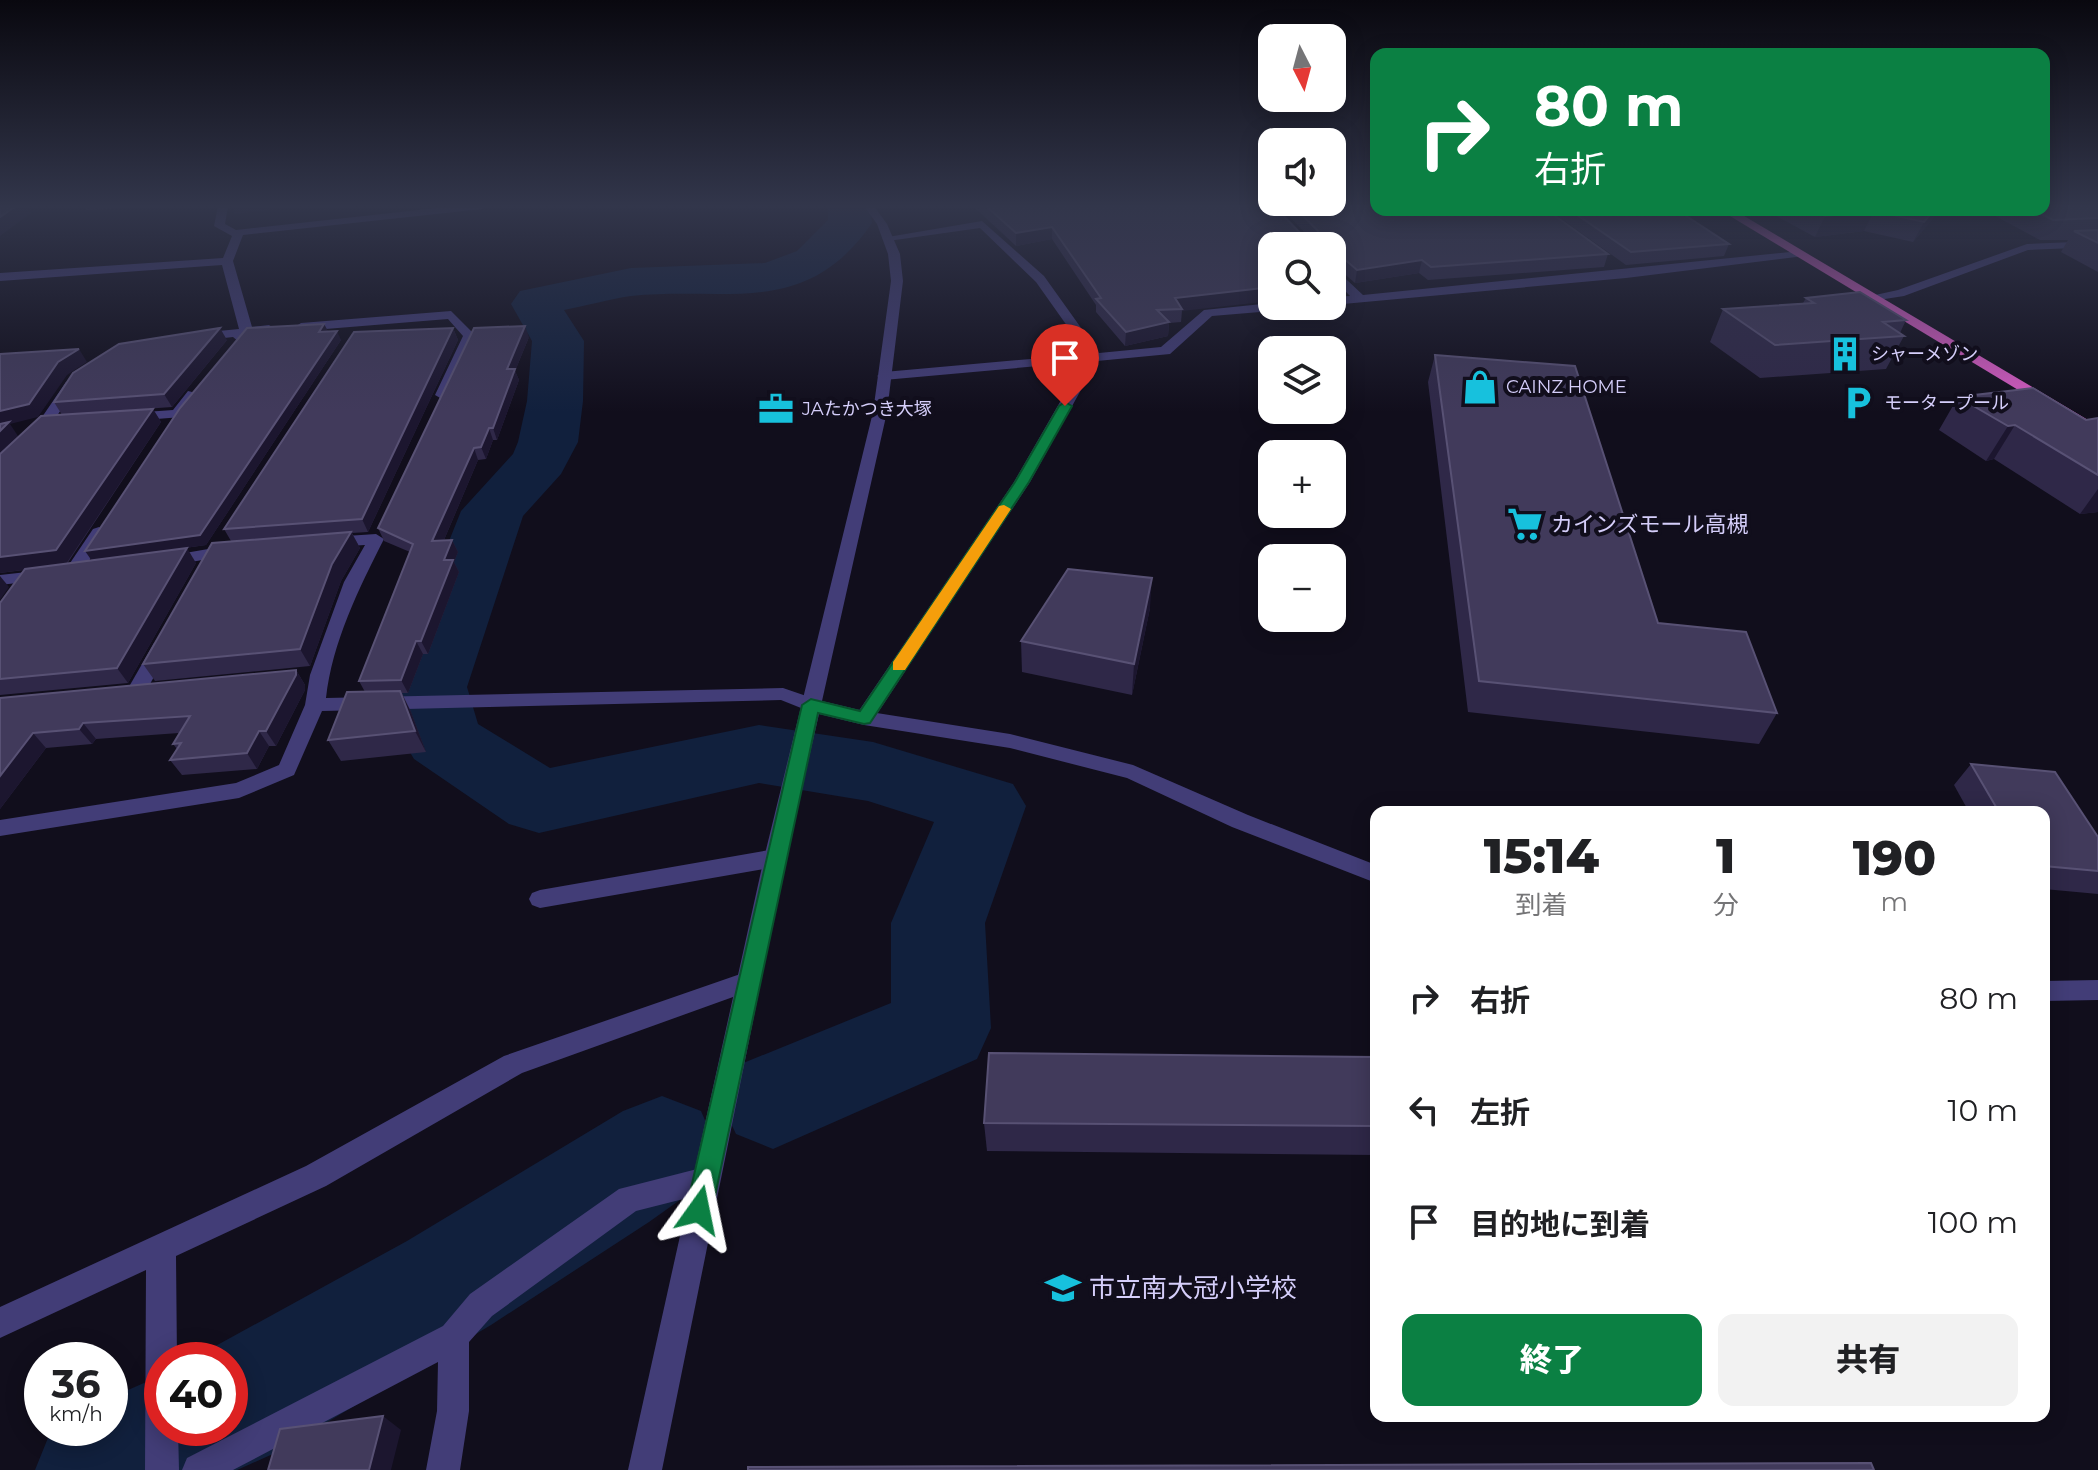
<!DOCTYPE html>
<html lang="ja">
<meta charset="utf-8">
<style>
body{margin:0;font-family:Montserrat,"Noto Sans JP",sans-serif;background:#f2f2f2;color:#202124;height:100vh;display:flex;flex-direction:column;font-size:30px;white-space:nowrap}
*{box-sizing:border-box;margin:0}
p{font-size:26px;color:#757577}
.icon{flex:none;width:44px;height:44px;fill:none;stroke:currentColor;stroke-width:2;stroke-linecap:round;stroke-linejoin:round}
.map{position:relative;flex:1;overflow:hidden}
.drawer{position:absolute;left:1370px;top:806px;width:680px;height:616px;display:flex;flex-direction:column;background:#fff;border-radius:16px;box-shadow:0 4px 20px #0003}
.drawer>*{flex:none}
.banner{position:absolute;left:1370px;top:48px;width:680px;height:168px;border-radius:16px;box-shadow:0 4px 20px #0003;background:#0b8043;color:#fff;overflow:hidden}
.needle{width:52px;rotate:174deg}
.controls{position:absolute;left:1258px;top:24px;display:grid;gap:16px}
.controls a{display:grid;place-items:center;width:88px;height:88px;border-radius:16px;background:#fff;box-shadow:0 4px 20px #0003;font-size:40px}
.speed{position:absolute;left:24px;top:1342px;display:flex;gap:16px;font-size:40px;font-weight:700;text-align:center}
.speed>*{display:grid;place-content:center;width:104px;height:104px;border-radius:50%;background:#fff;box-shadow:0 4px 20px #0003;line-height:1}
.speed small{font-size:20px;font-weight:400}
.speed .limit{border:12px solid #d22;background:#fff;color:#111}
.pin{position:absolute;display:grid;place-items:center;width:68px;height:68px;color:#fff;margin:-82px -34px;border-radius:50% 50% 50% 0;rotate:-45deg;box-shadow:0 0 8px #0007}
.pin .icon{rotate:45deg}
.me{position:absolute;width:88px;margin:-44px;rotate:12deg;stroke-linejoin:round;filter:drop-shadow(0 0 6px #0008)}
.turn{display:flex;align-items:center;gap:28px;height:168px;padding:0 32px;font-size:36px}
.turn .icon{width:104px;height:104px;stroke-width:2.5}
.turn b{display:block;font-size:56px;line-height:68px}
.eta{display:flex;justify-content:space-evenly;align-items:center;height:136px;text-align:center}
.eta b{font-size:48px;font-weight:800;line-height:56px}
.primary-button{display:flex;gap:16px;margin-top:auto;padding:16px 32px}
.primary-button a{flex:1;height:92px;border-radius:16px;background:#0b8043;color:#fff;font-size:32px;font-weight:800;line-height:92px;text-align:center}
.primary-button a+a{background:#f2f2f2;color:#202124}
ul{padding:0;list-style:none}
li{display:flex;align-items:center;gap:24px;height:112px;padding:0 32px}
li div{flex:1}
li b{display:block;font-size:30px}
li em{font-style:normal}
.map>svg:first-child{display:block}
</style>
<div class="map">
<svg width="2098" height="1470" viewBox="0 0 2098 1470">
<rect width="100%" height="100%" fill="#110e1c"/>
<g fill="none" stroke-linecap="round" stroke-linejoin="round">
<g fill="#11203d" fill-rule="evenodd">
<path d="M828 206H870L872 223C806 319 728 286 631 296 609 299 586 306 564 310L584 341 583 401 578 442 561 474 523 516 467 687 478 724 550 768 759 725 873 742 1013 784 1026 806 985 923 991 1028 977 1059 773 1149 736 1134 720 1100 736 1066 891 1003V923L934 822 868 801 759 783 539 833 509 824 414 759 402 739 391 687 461 511 513 454 518 442 527 401 532 341 511 304 520 291 631 268 765 263 797 251 828 220Z"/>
<polygon points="662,1096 701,1111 717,1148 701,1185 649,1222 491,1325 275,1453 237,1470 35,1470 52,1428 110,1428 110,1398 162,1375 162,1428 230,1428 230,1360 190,1360 407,1241 623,1111"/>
</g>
<g fill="#423d77" fill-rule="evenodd">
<polygon points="218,206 228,206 225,224 236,230 455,206 487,206 482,209 243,235 233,261 252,327 269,325 275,329 248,335 239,342 233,337 198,341 192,337 198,333 239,329 222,265 0,281 0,273 223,258 232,236 214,226"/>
<polygon points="1296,206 1321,206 1283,214 1314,246 1302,246 1270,212"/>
<polygon points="982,221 1044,276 1099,353 1161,347 1204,310 1272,303 1272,306 1291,306 1285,310 1212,316 1170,354 1097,361 1030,482 871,723 864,725 854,718 1014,482 1083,362 884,380 877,376 884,372 1087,354 1036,282 980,228 888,241 882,238"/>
<polygon points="2098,241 2098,247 2028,250 1904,296 1872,301 1866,297 1898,290 2027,244"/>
<polygon points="1800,251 1806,254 1804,256 1626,278 1332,305 1332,297 1350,296 1332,277 1332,266 1363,295"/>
<polygon points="451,311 476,336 449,395 442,399 435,395 463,336 448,319 301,331 295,327 301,323"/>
<polygon points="66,382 78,385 50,426 5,469 0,471 0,458 40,420"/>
<polygon points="188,391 200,394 182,417 131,421 124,417 131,413 173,410"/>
<polygon points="99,527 107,532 82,572 79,576 67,576 64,572 93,529"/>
<path d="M376 534 384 539C359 588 332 643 326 698L783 688 818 700 821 705 811 712 781 700 322 711 294 775 239 798 0 836V820L236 783 279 765 305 705 310 675 344 582 365 545 331 547 323 542 331 537Z"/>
<polygon points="231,545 239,550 237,554 168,566 160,561 168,556"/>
<polygon points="45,570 51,571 54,575 51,579 0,585 0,575"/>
<polygon points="161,641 170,647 143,697 136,698 129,697 126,692 154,643"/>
<polygon points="775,849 783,852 786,858 783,864 775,867 540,908 532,905 529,899 532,893 540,890"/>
<polygon points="749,971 758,974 761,981 758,988 522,1073 326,1186 176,1256 177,1360 162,1360 162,1428 178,1428 179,1470 145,1470 146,1270 0,1338 0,1307 306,1166 504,1056"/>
<polygon points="705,1167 715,1171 719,1181 715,1191 636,1211 492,1316 469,1342 469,1411 460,1470 426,1470 437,1411 438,1362 233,1470 182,1470 187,1458 443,1326 470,1294 619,1189"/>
</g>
<g fill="#423d77" fill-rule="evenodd">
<polygon points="864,206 874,206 887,224 900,254 903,281 887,412 822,701 864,711 1010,734 1133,765 1248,815 1376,865 1376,883 1232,827 1127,778 1010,748 864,725 819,714 786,858 662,1470 628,1470 764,858 873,412 891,281 888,254 877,224"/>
<polygon points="2098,980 2098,1000 2044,1001 2044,981"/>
</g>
<polygon fill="#d65cc3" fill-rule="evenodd" points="1720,210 1734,210 2098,426 2098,438"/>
</g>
<g fill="#2f2848">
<polygon points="83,206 173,206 86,210"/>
<polygon points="973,206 1287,206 1277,209 1302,235 1308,236 1289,216 1290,206 1293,206 1608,254 1604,267 1428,280 1419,273 1355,283 1332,263 1182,311 1181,322 1169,323 1168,336 1125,346 1096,312 1096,305 1052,239 1016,246"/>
<polygon points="2098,206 2098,272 2061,252 2068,240 2040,240 1984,210 2044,210"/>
<polygon points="1549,210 1677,210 1729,244 1724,256 1626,265"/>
<polygon points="1765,210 1940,210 1913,242 1864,231 1815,237"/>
<polygon points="1806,298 1906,320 1900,333 1904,336 1886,369 1760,378 1710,342 1723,309 1803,303"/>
<polygon points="324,324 328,332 341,340 206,545 164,551 196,563 128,683 0,695 0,603 24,570 0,573 0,454 153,409 161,422 67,564 92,560"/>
<polygon points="453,328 458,340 368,532 352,533 360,548 341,581 310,666 155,681 143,664 231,541 224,529"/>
<polygon points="529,337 515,371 519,380 497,440 493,440 486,459 478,460 444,540 452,540 458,552 454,562 459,572 428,654 423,654 408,693 402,693 411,712 426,752 341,761 328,740 365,692 359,681 410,552 384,541 378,528"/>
<polygon points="227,340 172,407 62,415 54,402"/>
<polygon points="1435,355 1658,623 1777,713 1759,744 1468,712 1428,382"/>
<polygon points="1958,397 2086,420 2098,418 2098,512 2080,514 1994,459 1986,461 1939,430"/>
<polygon points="1150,608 1132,695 1022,672 1021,641"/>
<polygon points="296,670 305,685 305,690 276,746 269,746 257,769 182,775 170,760 177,749 173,744 179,733 96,739 92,744 46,748 0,809 0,698"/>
<polygon points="1971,764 2098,837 2098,894 2044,889 2044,812 1969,812 1954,785"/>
<polygon points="1376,1057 1376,1155 987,1151 984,1123"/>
</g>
<g fill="#1c162f">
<polygon points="16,206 26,206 31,213 0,236 0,217"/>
<polygon points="232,206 305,206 235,214"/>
<polygon points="313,206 360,206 324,210 322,207 313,208"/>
<polygon points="1934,210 1940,210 1913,242 1924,222"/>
<polygon points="1874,211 1864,231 1815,237 1825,216"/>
<polygon points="1052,227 1052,239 1016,246 1016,233"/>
<polygon points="1422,260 1419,273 1355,283 1357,270"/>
<polygon points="1339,273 1336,286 1332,287 1332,274"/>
<polygon points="1272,287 1272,301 1182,311 1182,309 1175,298"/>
<polygon points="1169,322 1168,336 1125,346 1126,332"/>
<polygon points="324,324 329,333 319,332"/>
<polygon points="525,326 529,337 515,371 519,380 497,440 493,428 507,369"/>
<polygon points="220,328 227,340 172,407 164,394"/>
<polygon points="453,328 458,340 368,532 362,519"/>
<polygon points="337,331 341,340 206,545 92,561 85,551"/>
<polygon points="79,349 87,362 67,375 38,417 10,424 18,436 0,454 0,411 58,362"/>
<polygon points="153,409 161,422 66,564 0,573 0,557"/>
<polygon points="2015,425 1994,459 1986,461 2008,426"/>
<polygon points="489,428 493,440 486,459 481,447"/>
<polygon points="474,448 478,460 438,554 432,541"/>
<polygon points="2098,489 2098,512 2080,514"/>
<polygon points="351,532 360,548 341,581 310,666 300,649 332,564"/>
<polygon points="452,540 458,552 454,562 459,572 428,654 421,641 444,560"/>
<polygon points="187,548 196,563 128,683 117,668"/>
<polygon points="0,576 9,587 0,600"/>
<polygon points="1152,578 1150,608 1132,695 1134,664"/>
<polygon points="416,641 423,654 408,693 401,680"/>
<polygon points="296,670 305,685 305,690 276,746 266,731"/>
<polygon points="400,691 411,712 426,752 415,731"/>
<polygon points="83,723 96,739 92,744 79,729"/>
<polygon points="259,731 269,746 257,769 247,753"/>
<polygon points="33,733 46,748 0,809 0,776"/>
<polygon points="383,1416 401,1430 391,1470 369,1470"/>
</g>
<g fill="#413a5b" stroke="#585174" stroke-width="2">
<polygon points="0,206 16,206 0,217"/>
<polygon points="986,206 1274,206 1302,235 1316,236 1318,231 1293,206 1376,206 1376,210 1547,210 1608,254 1431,267 1422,260 1357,270 1334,250 1332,260 1332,246 1272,246 1272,287 1175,298 1182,309 1157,310 1169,322 1126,332 1096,299 1101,298 1052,227 1016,233"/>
<polygon points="2044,206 2098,206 2098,218 2053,220 2034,210 2044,210"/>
<polygon points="1570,210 1677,210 1729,244 1631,252"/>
<polygon points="1813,210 1934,210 1924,222 1874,211 1825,216"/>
<polygon points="2098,230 2098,243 2074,231"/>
<polygon points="1332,265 1339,273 1332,274"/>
<polygon points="1860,292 1906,320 1883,322 1904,336 1775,345 1723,309 1814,303 1806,298"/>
<polygon points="324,324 319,332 337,331 200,535 85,551 180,408 247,328"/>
<polygon points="525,326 507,369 515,369 493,428 489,428 481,447 474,448 432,541 452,540 444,560 453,560 421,641 416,641 401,680 359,681 413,544 378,528 474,328"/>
<polygon points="220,328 164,394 54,402 73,373 119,344"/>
<polygon points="453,328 362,519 224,529 354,332"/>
<polygon points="79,349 58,362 29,404 0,411 0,354"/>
<polygon points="1435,355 1575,366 1658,623 1746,632 1777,713 1479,681"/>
<polygon points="2033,388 2086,420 2098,418 2098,475 2015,425 2008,426 1958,397"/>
<polygon points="153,409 56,550 0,557 0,454 41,416"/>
<polygon points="9,422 0,431 0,424"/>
<polygon points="351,532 332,564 300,649 143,664 212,543"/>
<polygon points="187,548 117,668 0,679 0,603 25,569"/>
<polygon points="1068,569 1152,578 1134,664 1021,641"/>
<polygon points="296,670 296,675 266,731 259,731 247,753 170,760 181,743 173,744 190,716 83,723 79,729 33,733 0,776 0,698"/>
<polygon points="400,691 415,731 328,740 347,692"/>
<polygon points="1971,764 2055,772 2098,837 2098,871 2044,866 2044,812 1999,812"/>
<polygon points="989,1053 1376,1057 1376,1126 984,1123"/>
<polygon points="383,1416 369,1470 268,1470 280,1429"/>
<polygon points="1871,1463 1874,1470 748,1470 748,1467"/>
</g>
<linearGradient id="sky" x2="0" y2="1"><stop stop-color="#09080f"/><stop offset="0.5" stop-color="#32364b"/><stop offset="1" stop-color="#32364b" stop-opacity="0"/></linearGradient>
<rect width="2098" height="412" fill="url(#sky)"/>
<polygon fill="#0b8043" stroke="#07532c" stroke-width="2" points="1065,402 1072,406 1029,482 870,723 864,724 818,713 712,1210 708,1219 699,1223 690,1219 686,1210 802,705 811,699 860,711 1015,482 1059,406"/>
<polygon fill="#f59e0b" points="1004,505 1011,509 905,670 893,670 893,662 999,506"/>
<defs>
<g id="building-bare" transform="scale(2.76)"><path d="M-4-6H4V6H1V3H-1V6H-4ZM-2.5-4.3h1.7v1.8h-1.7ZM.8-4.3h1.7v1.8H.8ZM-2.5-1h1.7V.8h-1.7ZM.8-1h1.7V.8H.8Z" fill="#17c1dd" stroke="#110e1c" stroke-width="2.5" paint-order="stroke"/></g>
<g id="shop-bare" transform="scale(2.76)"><path d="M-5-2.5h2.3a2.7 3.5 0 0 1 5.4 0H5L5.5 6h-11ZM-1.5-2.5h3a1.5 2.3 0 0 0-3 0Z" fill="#17c1dd" stroke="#110e1c" stroke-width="2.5" paint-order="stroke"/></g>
<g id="parking-bare" transform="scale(2.76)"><path d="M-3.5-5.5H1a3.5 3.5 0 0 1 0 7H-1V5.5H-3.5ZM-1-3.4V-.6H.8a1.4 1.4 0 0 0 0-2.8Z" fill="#17c1dd" stroke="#110e1c" stroke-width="2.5" paint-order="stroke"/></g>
<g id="office-bare" transform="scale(2.76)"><path d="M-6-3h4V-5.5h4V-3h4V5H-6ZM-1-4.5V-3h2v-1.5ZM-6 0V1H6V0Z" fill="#17c1dd" stroke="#110e1c" stroke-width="2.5" paint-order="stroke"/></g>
<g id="supermarket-bare" transform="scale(2.76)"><path d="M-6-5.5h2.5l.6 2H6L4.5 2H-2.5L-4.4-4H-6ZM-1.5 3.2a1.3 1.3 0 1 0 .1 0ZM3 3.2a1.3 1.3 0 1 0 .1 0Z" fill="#17c1dd" stroke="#110e1c" stroke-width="2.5" paint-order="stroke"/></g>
<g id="school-bare" transform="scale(2.76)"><path d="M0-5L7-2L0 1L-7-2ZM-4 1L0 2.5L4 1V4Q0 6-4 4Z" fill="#17c1dd" stroke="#110e1c" stroke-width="2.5" paint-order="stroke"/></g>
</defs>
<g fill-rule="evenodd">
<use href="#building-bare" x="1845" y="354"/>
<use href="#shop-bare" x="1480" y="387"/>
<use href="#parking-bare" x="1858" y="403"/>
<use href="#office-bare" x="776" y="409"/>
<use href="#supermarket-bare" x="1525" y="524"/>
<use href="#school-bare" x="1063" y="1288"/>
</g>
<g text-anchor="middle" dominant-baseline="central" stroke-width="8" stroke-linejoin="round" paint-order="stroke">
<g font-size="18" fill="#d5cefa" stroke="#110e1c" text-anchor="start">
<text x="1871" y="354">シャーメゾン</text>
<text x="1506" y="387">CAINZ HOME</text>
<text x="1884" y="403">モータープール</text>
<text x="802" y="409">JAたかつき大塚</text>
</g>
<g font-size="22" fill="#d5cefa" stroke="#110e1c" text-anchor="start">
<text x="1551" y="524">カインズモール高槻</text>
</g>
<g font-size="26" fill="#d5cefa" stroke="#110e1c" text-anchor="start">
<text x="1089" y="1288">市立南大冠小学校</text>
</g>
</g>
</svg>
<div class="controls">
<a><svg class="needle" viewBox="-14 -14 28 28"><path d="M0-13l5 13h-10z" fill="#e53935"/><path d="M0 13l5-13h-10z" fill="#757577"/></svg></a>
<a><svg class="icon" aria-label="sound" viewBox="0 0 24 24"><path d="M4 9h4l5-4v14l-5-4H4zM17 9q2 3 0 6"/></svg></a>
<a><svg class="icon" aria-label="search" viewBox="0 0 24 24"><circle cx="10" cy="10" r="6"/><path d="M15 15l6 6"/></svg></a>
<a><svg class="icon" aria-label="layers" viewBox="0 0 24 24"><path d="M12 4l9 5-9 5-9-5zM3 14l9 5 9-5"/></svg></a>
<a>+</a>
<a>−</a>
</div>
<div class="speed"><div>36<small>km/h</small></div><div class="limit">40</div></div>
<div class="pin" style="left:1065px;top:406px;background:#d93025"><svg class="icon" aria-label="arrive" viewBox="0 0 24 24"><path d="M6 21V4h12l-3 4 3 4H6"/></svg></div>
<svg class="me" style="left:699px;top:1210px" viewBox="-20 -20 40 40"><path d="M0-17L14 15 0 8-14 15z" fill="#0b8043" stroke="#fff" stroke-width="4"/></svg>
<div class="banner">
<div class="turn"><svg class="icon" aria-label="right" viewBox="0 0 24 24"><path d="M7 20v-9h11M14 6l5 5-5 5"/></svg><div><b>80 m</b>右折</div></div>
</div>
<section class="drawer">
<div class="eta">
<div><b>15:14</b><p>到着</p></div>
<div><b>1</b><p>分</p></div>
<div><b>190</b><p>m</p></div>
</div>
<ul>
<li><svg class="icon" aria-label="right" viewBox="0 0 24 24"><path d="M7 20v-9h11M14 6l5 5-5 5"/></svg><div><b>右折</b></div><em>80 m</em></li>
<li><svg class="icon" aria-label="left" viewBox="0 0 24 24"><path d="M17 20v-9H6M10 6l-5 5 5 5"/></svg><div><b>左折</b></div><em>10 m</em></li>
<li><svg class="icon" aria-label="arrive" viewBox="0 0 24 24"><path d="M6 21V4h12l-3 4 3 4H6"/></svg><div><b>目的地に到着</b></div><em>100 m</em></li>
</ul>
<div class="primary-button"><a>終了</a><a>共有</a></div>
</section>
</div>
